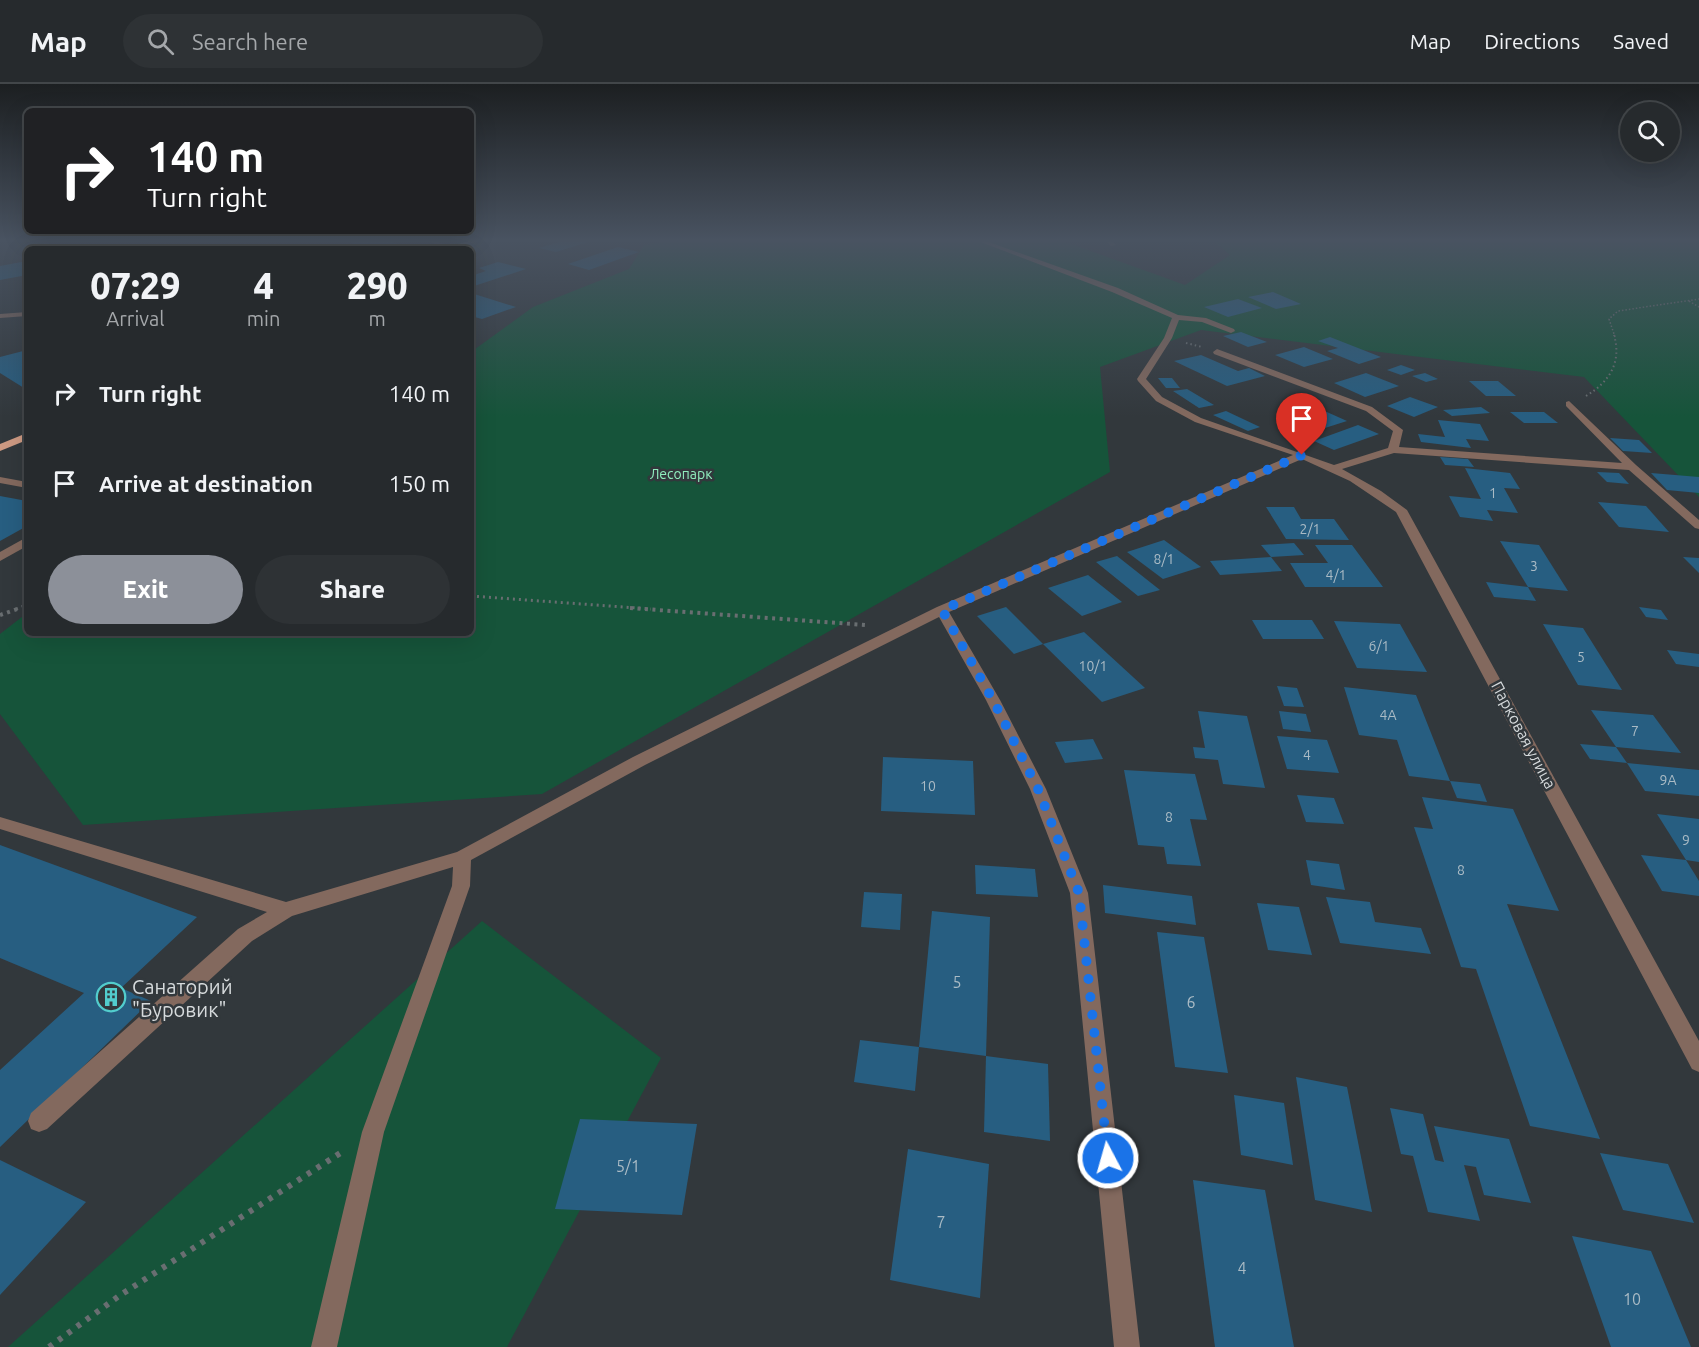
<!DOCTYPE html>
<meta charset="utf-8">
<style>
body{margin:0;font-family:Ubuntu,sans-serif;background:#2e3235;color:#f1f3f6;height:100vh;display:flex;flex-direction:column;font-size:22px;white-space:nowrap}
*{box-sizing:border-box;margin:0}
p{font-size:20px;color:#a4a7aa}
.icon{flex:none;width:33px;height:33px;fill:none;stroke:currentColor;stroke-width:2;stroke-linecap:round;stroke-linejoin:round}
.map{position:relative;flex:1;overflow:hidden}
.side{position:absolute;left:24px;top:162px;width:450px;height:390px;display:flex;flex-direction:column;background:#262a2d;border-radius:9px;box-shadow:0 6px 24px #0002,0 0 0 2px #424649}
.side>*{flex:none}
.banner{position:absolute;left:24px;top:24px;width:450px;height:126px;border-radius:9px;box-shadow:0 6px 24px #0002,0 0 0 2px #424649;background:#202124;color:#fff;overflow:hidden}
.tools{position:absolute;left:1620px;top:18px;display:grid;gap:12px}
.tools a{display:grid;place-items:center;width:60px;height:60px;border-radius:50%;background:#262a2d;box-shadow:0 6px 24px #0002,0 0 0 2px #424649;font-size:30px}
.pin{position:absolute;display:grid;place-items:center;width:51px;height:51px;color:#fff;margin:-62px -26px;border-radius:50% 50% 50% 0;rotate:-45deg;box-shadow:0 0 6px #0007}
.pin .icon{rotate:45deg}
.me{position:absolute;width:66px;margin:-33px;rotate:354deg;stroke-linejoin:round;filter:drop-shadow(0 0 4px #0008)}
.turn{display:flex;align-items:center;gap:21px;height:126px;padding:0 24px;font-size:27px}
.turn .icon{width:78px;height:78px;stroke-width:2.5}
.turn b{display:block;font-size:42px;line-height:51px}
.eta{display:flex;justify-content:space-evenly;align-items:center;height:102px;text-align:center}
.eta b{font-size:36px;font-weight:800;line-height:42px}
.cta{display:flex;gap:12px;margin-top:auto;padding:12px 24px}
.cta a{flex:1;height:69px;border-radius:36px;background:#8c9099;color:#fff;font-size:24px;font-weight:800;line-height:69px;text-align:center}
.cta a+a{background:#2e3235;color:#f1f3f6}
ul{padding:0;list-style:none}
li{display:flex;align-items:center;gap:18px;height:90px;padding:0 24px}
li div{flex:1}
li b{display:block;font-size:22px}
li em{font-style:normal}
header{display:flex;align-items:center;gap:36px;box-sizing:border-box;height:84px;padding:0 30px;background:#262a2d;border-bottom:2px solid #424649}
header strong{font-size:28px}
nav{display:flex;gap:33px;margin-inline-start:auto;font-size:21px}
.search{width:420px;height:54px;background:#2e3235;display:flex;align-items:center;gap:15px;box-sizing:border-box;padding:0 21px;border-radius:33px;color:#a4a7aa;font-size:22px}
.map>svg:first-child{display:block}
</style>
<header>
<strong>Map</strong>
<div class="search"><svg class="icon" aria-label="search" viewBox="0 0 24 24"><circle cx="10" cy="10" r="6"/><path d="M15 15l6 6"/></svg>Search here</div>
<nav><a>Map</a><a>Directions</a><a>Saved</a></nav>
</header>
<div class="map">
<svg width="1699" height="1263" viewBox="0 0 1699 1263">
<rect width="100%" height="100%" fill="#32383c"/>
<g fill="#16543a">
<polygon points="667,157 1063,157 1185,201 1230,171 1214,157 1699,157 1699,413 1584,293 1201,246 1100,283 1110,388 542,710 83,741 0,630 0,550 27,529 27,549 471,549 471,268 533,223 629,185 644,161"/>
<polygon points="482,837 661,974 507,1263 8,1263"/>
</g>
<g fill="#275e81">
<polygon points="347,157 389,157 409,164 368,165"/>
<polygon points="563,157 591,157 556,168 539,164"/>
<polygon points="618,163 639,168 589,186 568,180"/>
<polygon points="27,177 27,191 0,196 0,182"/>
<polygon points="498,178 526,185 471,203 471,192 486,187 479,184"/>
<polygon points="1273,208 1301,220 1276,225 1248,213"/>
<polygon points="471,209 516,223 482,235 471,232"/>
<polygon points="1238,215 1262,224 1228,233 1204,223"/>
<polygon points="1241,248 1267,258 1248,263 1223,252"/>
<polygon points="1330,253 1381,273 1359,280 1327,267 1338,264 1318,257"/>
<polygon points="1304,263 1333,275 1304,283 1275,271"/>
<polygon points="27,266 27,303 24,304 0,289 0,273"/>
<polygon points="1201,271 1238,287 1249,284 1265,292 1227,302 1174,277"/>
<polygon points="1401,281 1415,286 1401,291 1387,286"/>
<polygon points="1366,289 1399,302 1365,313 1334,299"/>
<polygon points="1425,289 1438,295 1426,298 1412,292"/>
<polygon points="1158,294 1172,294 1180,304 1166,304"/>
<polygon points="1469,297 1498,297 1516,312 1486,312"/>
<polygon points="1187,305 1214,321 1199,324 1173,307"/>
<polygon points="1410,313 1438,323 1414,333 1387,322"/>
<polygon points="1481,323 1490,329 1452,332 1443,326"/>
<polygon points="1318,324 1347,337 1306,350 1277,336"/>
<polygon points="1226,327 1260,343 1248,347 1213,331"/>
<polygon points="1510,328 1544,328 1558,339 1524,339"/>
<polygon points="1438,336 1480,340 1489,357 1466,355 1471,364 1421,358 1418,350 1445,353"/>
<polygon points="1358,341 1379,350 1334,366 1314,357"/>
<polygon points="1610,354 1639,356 1652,369 1623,367"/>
<polygon points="1440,373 1468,375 1474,383 1445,381"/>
<polygon points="1465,384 1510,389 1520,405 1504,404 1518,429 1487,426 1493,437 1460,433 1449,412 1481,415"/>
<polygon points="1597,388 1619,389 1629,400 1607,398"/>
<polygon points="1651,389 1699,393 1699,409 1667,406"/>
<polygon points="0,412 27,417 27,442 0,457"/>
<polygon points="1598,418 1646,422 1669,448 1619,443"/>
<polygon points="1266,423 1294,423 1301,435 1334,435 1349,456 1286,455"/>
<polygon points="1164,456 1201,483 1163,495 1127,468"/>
<polygon points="1500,457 1539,461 1568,507 1528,503"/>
<polygon points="1294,459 1304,471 1271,473 1261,461"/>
<polygon points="1315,461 1352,461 1383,503 1305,503 1290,479 1328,479"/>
<polygon points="1117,472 1160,506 1138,512 1096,478"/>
<polygon points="1271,473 1282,487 1220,491 1210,477"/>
<polygon points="1683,473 1699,474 1699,489"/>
<polygon points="1088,491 1122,518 1082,532 1048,504"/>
<polygon points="1486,498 1528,503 1536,517 1494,513"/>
<polygon points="1006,523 1043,560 1014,570 977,532"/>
<polygon points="1639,523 1661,526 1668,536 1646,533"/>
<polygon points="1252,536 1312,536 1324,555 1263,555"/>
<polygon points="1334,537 1400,540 1427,588 1357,584"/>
<polygon points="1543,540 1583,544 1622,606 1578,601"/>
<polygon points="1084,548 1145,604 1102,618 1043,560"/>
<polygon points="1667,566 1699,570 1699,583 1676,580"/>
<polygon points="1277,602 1297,604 1304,623 1284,622"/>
<polygon points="1344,603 1416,611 1450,697 1409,692 1397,656 1359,651"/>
<polygon points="1591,626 1653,631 1681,669 1616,663"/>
<polygon points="1198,627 1247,632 1265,704 1223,700 1218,676 1195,674 1193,663 1205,664"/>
<polygon points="1279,627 1306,630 1311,648 1283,645"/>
<polygon points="1277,652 1327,656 1339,689 1287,685"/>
<polygon points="1093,655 1103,675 1065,679 1055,658"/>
<polygon points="1580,660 1616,663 1627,679 1590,675"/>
<polygon points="883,673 973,677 975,731 881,727"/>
<polygon points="1627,679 1699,686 1699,712 1645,707"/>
<polygon points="1124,686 1195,690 1207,736 1190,735 1201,782 1167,780 1164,763 1138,761"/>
<polygon points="1450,697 1480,700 1487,718 1457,714"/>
<polygon points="1297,711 1334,714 1344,740 1306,738"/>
<polygon points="1422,713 1513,725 1559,827 1507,820 1600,1055 1530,1042 1476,885 1461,883 1414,743 1433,745"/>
<polygon points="1657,730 1699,735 1699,778 1686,776"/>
<polygon points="0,761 197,833 121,904 151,917 0,1063 0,986 84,909 0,874"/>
<polygon points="1641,771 1686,776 1699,797 1699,812 1662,807"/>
<polygon points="1306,776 1339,780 1345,806 1311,801"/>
<polygon points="975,781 1035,785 1038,813 976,810"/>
<polygon points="1103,801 1192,812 1196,841 1105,829"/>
<polygon points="864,808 902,810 900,846 861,843"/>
<polygon points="1326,813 1370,818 1375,838 1421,844 1431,870 1340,859"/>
<polygon points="1257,819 1299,823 1312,871 1268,866"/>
<polygon points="932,827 990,833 986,972 919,963"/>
<polygon points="1157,848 1204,853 1228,989 1175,983"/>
<polygon points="860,956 919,963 915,1007 854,998"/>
<polygon points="986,972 1048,980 1050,1057 984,1048"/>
<polygon points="1296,993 1347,1003 1372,1128 1315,1116"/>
<polygon points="1234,1011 1284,1019 1293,1081 1241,1071"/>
<polygon points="1390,1024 1423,1030 1435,1076 1444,1078 1434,1042 1509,1055 1531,1119 1484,1111 1476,1083 1464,1081 1480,1137 1428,1128 1413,1072 1401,1070"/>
<polygon points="580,1035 697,1040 682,1131 555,1125"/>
<polygon points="908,1065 989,1080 980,1214 890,1196"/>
<polygon points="1600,1069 1668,1080 1694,1139 1623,1126"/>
<polygon points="0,1076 86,1118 0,1211"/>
<polygon points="1193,1096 1265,1106 1294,1263 1215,1263"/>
<polygon points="1572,1152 1651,1167 1691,1263 1611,1263"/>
</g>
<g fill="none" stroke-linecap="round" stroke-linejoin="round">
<g stroke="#696e71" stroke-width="1.5" stroke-dasharray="1.5 2" stroke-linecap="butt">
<polyline points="1689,217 1699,223"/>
<polyline points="1615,253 1609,235 1618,227 1699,215"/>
</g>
<g stroke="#696e71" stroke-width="2" stroke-dasharray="1.5 3" stroke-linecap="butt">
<polyline points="1186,259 1202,263"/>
<path d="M1586 312C1609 298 1622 279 1614 251"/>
</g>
<g stroke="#696e71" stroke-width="3" stroke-dasharray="2 4" stroke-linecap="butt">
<polyline points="471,512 651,525"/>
<polyline points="16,525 27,521"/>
</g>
<g stroke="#696e71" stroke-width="4" stroke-dasharray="3 4.5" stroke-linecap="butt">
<polyline points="630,524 866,541"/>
<polyline points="0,531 20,524"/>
</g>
<polyline stroke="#696e71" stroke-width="6" stroke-dasharray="4.5 7" stroke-linecap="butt" points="49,1263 119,1212 342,1068"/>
<g fill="#83695e" fill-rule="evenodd">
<polygon points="428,157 436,157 451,163 446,164"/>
<polygon points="978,157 986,157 1118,204 1178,231 1206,234 1234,245 1235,247 1231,249 1202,238 1179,236 1172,254 1146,295 1162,313 1201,334 1334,381 1388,364 1393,347 1366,327 1214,270 1213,268 1217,265 1372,323 1403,346 1399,363 1622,379 1566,322 1566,318 1569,317 1636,381 1699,436 1699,445 1695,444 1629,386 1394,369 1342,385 1381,407 1407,426 1699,957 1699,988 1692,985 1396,428 1350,397 1302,375 949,528 1000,616 1046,705 1088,809 1140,1263 1114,1263 1070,809 1030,705 986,616 939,533 645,681 471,776 470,802 384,1048 337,1263 311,1263 362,1048 452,802 453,783 292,832 252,857 47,1045 39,1048 31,1045 28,1037 31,1029 238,845 267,828 0,745 0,733 286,818 457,768 633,673 937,523 1293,371 1195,338 1156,317 1138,297 1137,295 1164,254 1172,234 1112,208"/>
<polygon points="1106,157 1112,157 1116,161 1111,162"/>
<polygon points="27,228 27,232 0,234 0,230"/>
<polygon points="0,393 27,398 27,404 0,399"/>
<polygon points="27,453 27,462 0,477 0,468"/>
</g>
<g fill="#cd9a83" fill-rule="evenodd">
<polygon points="469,157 478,157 452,165 441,165"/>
<polygon points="27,349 27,356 0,367 0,360"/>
</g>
</g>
<linearGradient id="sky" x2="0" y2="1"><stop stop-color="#1c1f21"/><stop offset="0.47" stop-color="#495361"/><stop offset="1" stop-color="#495361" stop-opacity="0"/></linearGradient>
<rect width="1699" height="333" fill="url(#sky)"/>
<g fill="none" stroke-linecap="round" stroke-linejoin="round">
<polyline stroke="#1a73e8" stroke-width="10" stroke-dasharray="0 18" points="1108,1074 1079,809 1038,705 993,616 942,526 1302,371"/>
</g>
<defs>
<g id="building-ring" transform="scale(1.5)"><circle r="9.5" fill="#32383c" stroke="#52cdcd" stroke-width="1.5"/><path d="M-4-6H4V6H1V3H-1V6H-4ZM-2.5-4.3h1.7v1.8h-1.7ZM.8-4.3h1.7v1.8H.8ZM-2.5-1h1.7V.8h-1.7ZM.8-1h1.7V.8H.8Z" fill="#52cdcd"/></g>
</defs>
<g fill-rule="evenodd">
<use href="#building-ring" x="111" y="913"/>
</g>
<g text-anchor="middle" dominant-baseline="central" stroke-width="5" stroke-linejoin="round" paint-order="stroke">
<g font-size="14" fill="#8fedbd" stroke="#32383c">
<text x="681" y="390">Лесопарк</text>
</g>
<g font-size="14" fill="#aabbc5">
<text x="1493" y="409">1</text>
<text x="1310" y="445">2/1</text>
<text x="1164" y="475">8/1</text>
<text x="1534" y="482">3</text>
<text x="1336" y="491">4/1</text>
<text x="1379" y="562">6/1</text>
<text x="1581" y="573">5</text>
<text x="1093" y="582">10/1</text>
<text x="1388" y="631">4А</text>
<text x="1635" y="647">7</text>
<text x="1307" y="671">4</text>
<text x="1668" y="696">9А</text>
<text x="928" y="702">10</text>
<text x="1169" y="733">8</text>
<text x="1686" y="756">9</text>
<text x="1461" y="786">8</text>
</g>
<g font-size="16" fill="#d6dadc" stroke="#32383c">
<text transform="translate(1524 651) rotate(62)">Парковая улица</text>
</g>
<g font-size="16" fill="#aabbc5">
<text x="957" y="898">5</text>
<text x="1191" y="918">6</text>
<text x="628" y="1082">5/1</text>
<text x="941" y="1138">7</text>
<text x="1242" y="1184">4</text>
<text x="1632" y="1215">10</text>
</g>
<g font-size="20" fill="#d6dadc" stroke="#32383c" text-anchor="start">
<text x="132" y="902">Санаторий<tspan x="132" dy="23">"Буровик"</tspan></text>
</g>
</g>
</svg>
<div class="tools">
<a><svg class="icon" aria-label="search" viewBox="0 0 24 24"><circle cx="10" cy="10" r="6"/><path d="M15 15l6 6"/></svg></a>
</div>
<div class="pin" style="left:1302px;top:371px;background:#d93025"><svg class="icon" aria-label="arrive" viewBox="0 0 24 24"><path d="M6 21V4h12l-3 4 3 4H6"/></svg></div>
<svg class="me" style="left:1108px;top:1074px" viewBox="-20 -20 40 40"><circle r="17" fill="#1a73e8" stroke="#fff" stroke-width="3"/><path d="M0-11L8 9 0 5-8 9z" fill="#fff"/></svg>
<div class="banner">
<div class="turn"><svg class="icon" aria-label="right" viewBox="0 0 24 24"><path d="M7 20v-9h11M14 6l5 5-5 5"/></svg><div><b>140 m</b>Turn right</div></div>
</div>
<section class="side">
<div class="eta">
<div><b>07:29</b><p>Arrival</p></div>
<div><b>4</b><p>min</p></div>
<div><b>290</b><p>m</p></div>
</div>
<ul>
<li><svg class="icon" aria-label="right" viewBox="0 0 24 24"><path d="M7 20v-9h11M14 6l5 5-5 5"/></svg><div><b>Turn right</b></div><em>140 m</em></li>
<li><svg class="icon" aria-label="arrive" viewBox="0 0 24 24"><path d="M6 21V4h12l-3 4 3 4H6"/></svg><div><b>Arrive at destination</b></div><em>150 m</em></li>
</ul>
<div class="cta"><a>Exit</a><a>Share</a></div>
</section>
</div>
